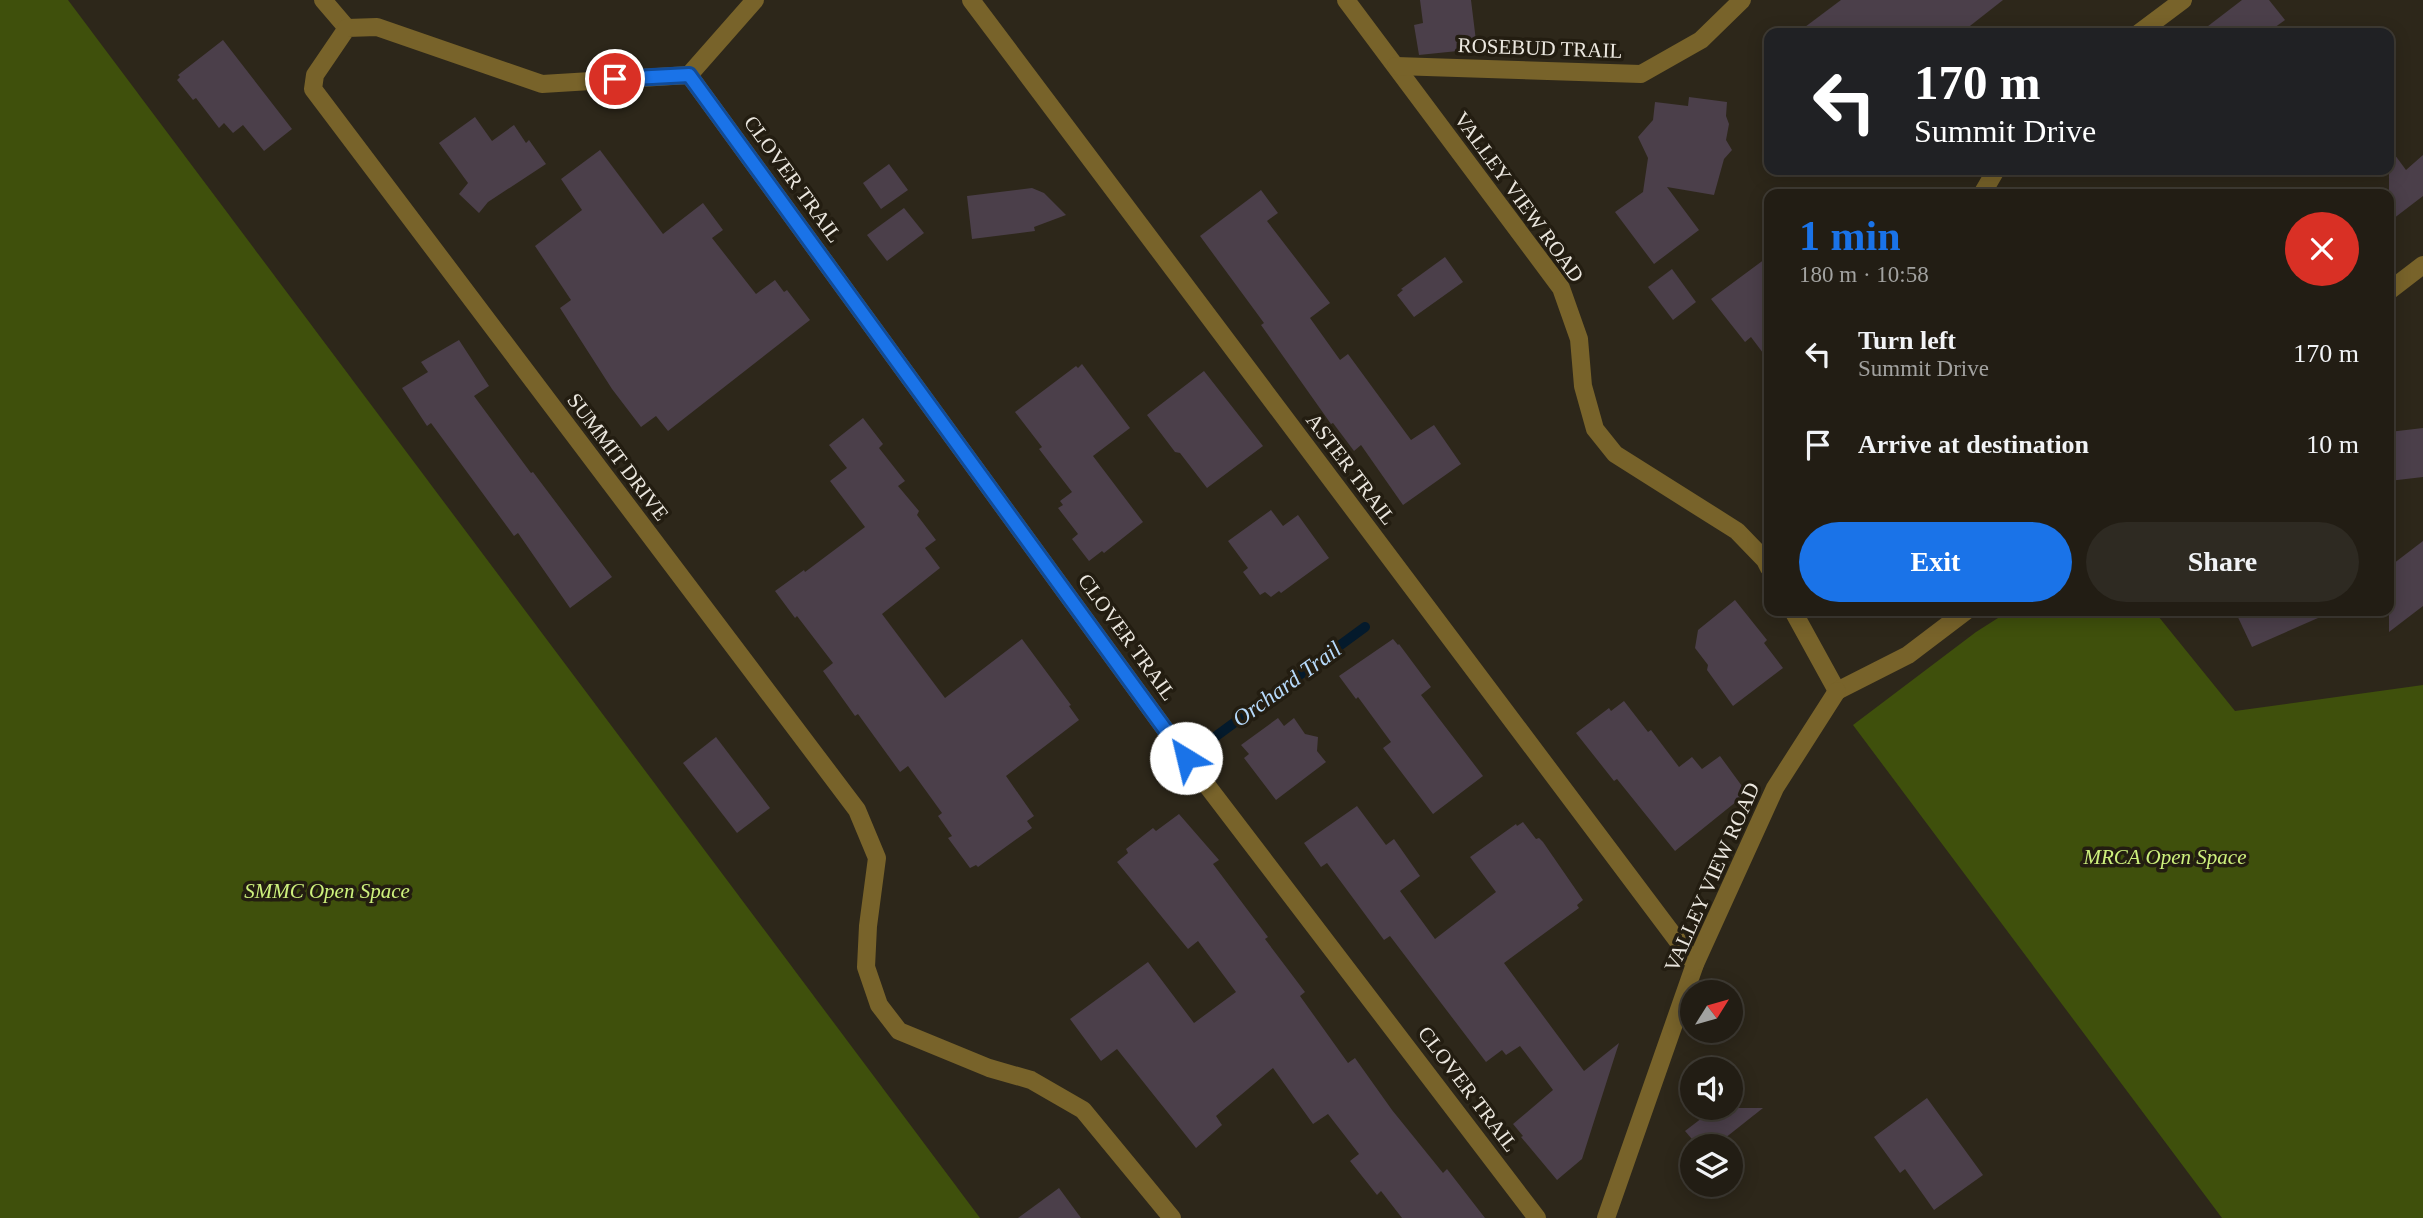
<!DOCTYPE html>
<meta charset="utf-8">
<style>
body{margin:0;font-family:"Times New Roman",serif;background:#2e2a22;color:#f1f3f6;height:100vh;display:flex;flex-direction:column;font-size:26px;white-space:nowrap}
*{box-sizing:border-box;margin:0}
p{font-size:23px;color:#a2a2a0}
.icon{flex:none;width:38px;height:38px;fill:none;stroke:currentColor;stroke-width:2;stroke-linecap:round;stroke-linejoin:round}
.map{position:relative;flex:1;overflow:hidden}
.drawer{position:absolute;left:1764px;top:189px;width:630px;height:427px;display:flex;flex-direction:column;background:#221d14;border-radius:14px;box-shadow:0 4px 18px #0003,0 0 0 2px #3f3b34}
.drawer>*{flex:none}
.hud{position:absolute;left:1764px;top:28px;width:630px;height:147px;border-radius:14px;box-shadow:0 4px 18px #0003,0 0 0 2px #3f3b34;background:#202124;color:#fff;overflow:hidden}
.needle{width:46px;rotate:53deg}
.fabs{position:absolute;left:1680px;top:980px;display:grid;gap:14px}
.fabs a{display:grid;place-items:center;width:63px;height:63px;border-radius:50%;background:#221d14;box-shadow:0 4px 18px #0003,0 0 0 2px #3f3b34;font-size:35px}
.pin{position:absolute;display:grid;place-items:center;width:60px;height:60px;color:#fff;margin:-30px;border:4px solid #fff;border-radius:50%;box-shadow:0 2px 7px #0007}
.me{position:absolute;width:77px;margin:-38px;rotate:324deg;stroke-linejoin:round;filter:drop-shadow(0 0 5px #0008)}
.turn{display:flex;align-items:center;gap:24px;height:147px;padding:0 35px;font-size:32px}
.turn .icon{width:91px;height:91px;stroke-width:2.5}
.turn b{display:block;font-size:49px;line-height:60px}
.round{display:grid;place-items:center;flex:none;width:74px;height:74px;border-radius:37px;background:#2e2a22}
.head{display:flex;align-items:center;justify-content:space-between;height:119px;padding:0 35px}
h1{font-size:42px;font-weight:600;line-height:52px;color:#1a73e8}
.cta{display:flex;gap:14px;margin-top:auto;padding:14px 35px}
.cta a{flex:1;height:80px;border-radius:42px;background:#1a73e8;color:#fff;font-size:28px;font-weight:600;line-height:80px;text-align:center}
.cta a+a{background:#2e2a22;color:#f1f3f6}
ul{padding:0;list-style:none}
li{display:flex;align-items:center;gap:21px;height:91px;padding:0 35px}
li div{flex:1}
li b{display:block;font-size:26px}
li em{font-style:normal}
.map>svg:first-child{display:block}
</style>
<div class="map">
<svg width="2423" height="1218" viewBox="0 0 2423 1218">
<rect width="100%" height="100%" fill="#2d271a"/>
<g fill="#3f500c">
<polygon points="0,0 68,0 980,1218 0,1218"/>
<polygon points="2009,611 2154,611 2235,711 2423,685 2423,1218 2222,1218 1853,725 1976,632"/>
</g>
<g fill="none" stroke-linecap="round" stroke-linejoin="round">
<polyline stroke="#041a2c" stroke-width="10" points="1208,742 1365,627"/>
</g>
<g fill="#4b3f4a">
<polygon points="1420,0 1471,0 1477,49 1419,55 1414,25 1423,23"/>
<polygon points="1841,0 2003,0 1961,33 1797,33"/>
<polygon points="2242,0 2269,0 2285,20 2267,33 2199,33"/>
<polygon points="223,40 292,129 264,151 243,125 233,133 224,123 219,128 196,98 193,100 177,80 180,77 178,75"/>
<polygon points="1689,97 1727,102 1726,116 1729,124 1726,140 1732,150 1724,159 1714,195 1667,187 1699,230 1654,264 1615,212 1643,192 1648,158 1638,137 1653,120 1655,102 1688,106"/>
<polygon points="475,117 492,141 514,125 526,143 529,140 546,164 488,202 479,213 459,194 468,183 439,143"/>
<polygon points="2389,147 2406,170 2423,155 2423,196 2389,222"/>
<polygon points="600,150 663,234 703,203 723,230 712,238 756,294 775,280 784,292 787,290 810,320 668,431 656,416 641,427 612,389 560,308 571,300 535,246 582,210 561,179"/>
<polygon points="889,164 908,190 881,209 863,183"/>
<polygon points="1032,188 1044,193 1066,215 1034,227 1035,231 972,239 967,196"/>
<polygon points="1261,190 1278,213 1267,221 1330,303 1310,318 1340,360 1348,354 1411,440 1434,425 1461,464 1403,505 1361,445 1354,451 1333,423 1331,424 1261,325 1264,323 1200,236"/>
<polygon points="904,208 924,233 887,261 867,235"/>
<polygon points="1769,256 1769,361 1751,337 1745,342 1711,299"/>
<polygon points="1445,257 1463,282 1414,317 1397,295 1403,290 1401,289"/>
<polygon points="1672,269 1696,302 1673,320 1648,287"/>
<polygon points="459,340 489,386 474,396 531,473 533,472 612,577 570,608 518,533 514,536 431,423 427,426 402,388 428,372 421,362"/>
<polygon points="1082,364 1130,428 1093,456 1143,522 1104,553 1102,551 1089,561 1072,539 1078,534 1058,508 1063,505 1060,501 1072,492 1039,449 1042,447 1015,412 1076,366 1078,368"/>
<polygon points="1204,371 1263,446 1207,488 1180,453 1175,452 1147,415"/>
<polygon points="863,418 883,444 879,448 905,481 898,486 919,511 917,515 936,540 925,548 940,568 882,614 945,698 1022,639 1071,705 1069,706 1079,720 1006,776 1034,816 1027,821 1032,828 978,867 976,865 970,868 948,838 952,836 938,816 942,813 908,766 900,772 858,714 855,716 823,671 833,663 797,616 795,618 775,591 804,570 805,572 865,527 830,481 847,468 829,445"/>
<polygon points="2423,428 2423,477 2389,481 2389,432"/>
<polygon points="1271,510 1283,526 1298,515 1329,558 1281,593 1279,591 1271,597 1265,592 1260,595 1243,572 1248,568 1228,541"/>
<polygon points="2423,541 2423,606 2389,632 2389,567"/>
<polygon points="1735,600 1767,640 1764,643 1783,668 1733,706 1707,670 1708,665 1695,648 1698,630"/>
<polygon points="2235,611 2334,611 2252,647"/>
<polygon points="1393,639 1398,645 1399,644 1431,687 1421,695 1483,776 1433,814 1383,748 1391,742 1358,697 1356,699 1339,676"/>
<polygon points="1624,701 1648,732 1651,730 1679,767 1692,757 1702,769 1720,756 1747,793 1675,851 1617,779 1614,781 1576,733 1609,708 1611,711"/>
<polygon points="1278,718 1284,726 1294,718 1305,734 1318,737 1317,751 1326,762 1276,800 1244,758 1249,754 1241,745"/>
<polygon points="716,737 770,808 737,833 683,763"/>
<polygon points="1357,806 1386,845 1394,839 1420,876 1400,891 1435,939 1496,892 1470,857 1516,824 1517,826 1523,822 1536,839 1539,838 1543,842 1583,900 1577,905 1579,908 1504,963 1584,1071 1619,1043 1582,1159 1557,1180 1521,1137 1523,1136 1513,1124 1553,1090 1520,1046 1506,1055 1502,1050 1486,1062 1390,936 1384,940 1327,863 1321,867 1304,843"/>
<polygon points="1179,814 1219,860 1213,864 1268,937 1265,939 1305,992 1300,996 1348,1063 1355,1058 1392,1110 1443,1173 1447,1169 1485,1218 1402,1218 1381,1191 1377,1195 1350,1161 1359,1154 1328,1114 1313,1124 1273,1068 1216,1116 1222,1125 1196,1148 1117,1049 1101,1061 1070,1019 1148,962 1194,1023 1236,992 1198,941 1188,949 1117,862 1128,853 1126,849 1153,828 1156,831"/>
<polygon points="1927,1098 1983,1175 1934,1210 1905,1169 1900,1173 1874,1137"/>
<polygon points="1715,1108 1763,1108 1715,1146 1698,1146 1685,1131"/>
<polygon points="1059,1188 1081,1218 1018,1218"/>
</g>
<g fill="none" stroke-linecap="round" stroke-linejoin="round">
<g stroke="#78632a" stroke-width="18">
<polyline points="323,0 347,28"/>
<polyline points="755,0 689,75 542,84 377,27 347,28 315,75 313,89 857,810 877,858 868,926 866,967 879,1005 899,1031 989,1068 1031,1080 1083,1110 1172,1218"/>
<polyline points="971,0 1695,964"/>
<polyline points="1346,0 1561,288 1579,339 1583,386 1595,429 1615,454 1737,531 1765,560 1769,568"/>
<polyline points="2139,33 2183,0"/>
<polyline points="1396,66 1641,74 1701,40 1742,0"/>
<polyline points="689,75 1186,758 1537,1218"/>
<polyline points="1982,194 1996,170"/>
<polyline points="2389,291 2423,265"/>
<polyline points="1793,611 1837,691"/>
<polyline points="1837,691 1908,655 1966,611"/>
<polyline points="1606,1218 1695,964 1775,788 1837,691"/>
</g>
</g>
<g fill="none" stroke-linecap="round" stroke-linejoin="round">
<g stroke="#114b97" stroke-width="18">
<polyline id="route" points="615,79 689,75 1186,758"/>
</g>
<use href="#route" stroke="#1a73e8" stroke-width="12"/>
</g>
<g text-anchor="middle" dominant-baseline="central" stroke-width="7" stroke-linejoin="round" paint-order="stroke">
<g font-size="21" fill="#ebe7df" stroke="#231d11">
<text transform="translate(1540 48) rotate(2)">ROSEBUD TRAIL</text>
<text transform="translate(793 179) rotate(54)">CLOVER TRAIL</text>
<text transform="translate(1519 197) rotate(54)">VALLEY VIEW ROAD</text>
<text transform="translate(618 457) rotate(53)">SUMMIT DRIVE</text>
<text transform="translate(1351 469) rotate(53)">ASTER TRAIL</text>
<text transform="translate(1127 637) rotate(54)">CLOVER TRAIL</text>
<text transform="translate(1712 877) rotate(-66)">VALLEY VIEW ROAD</text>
<text transform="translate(1468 1089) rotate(53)">CLOVER TRAIL</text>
</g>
<g font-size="21" font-style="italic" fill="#cef17d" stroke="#231d11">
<text x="2165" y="857">MRCA Open Space</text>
<text x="327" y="891">SMMC Open Space</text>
</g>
<g font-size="23" font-style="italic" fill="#b7dafb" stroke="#231d11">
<text transform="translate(1287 684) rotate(-36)">Orchard Trail</text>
</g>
</g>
</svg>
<div class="fabs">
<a><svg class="needle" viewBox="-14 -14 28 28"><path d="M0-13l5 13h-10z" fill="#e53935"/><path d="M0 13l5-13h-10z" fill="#a2a2a0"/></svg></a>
<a><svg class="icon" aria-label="sound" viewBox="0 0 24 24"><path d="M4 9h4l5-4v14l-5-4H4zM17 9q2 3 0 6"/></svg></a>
<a><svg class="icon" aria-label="layers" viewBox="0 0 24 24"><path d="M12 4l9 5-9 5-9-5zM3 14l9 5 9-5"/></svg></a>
</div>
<div class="pin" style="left:615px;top:79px;background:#d93025"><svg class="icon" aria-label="arrive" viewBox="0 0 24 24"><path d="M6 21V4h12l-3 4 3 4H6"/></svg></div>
<svg class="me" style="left:1186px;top:758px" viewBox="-20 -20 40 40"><circle r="19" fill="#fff"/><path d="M0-13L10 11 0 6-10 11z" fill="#1a73e8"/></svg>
<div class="hud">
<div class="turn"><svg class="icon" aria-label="left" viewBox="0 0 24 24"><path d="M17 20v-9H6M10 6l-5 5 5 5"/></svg><div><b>170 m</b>Summit Drive</div></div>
</div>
<section class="drawer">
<div class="head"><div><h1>1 min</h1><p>180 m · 10:58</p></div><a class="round" style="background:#d93025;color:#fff"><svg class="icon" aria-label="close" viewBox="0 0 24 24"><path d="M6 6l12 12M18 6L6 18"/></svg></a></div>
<ul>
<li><svg class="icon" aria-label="left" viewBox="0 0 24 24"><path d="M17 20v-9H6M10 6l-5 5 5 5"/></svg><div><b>Turn left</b><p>Summit Drive</p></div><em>170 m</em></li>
<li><svg class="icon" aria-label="arrive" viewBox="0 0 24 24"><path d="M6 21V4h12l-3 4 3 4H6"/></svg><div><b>Arrive at destination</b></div><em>10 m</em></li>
</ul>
<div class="cta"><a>Exit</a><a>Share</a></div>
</section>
</div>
